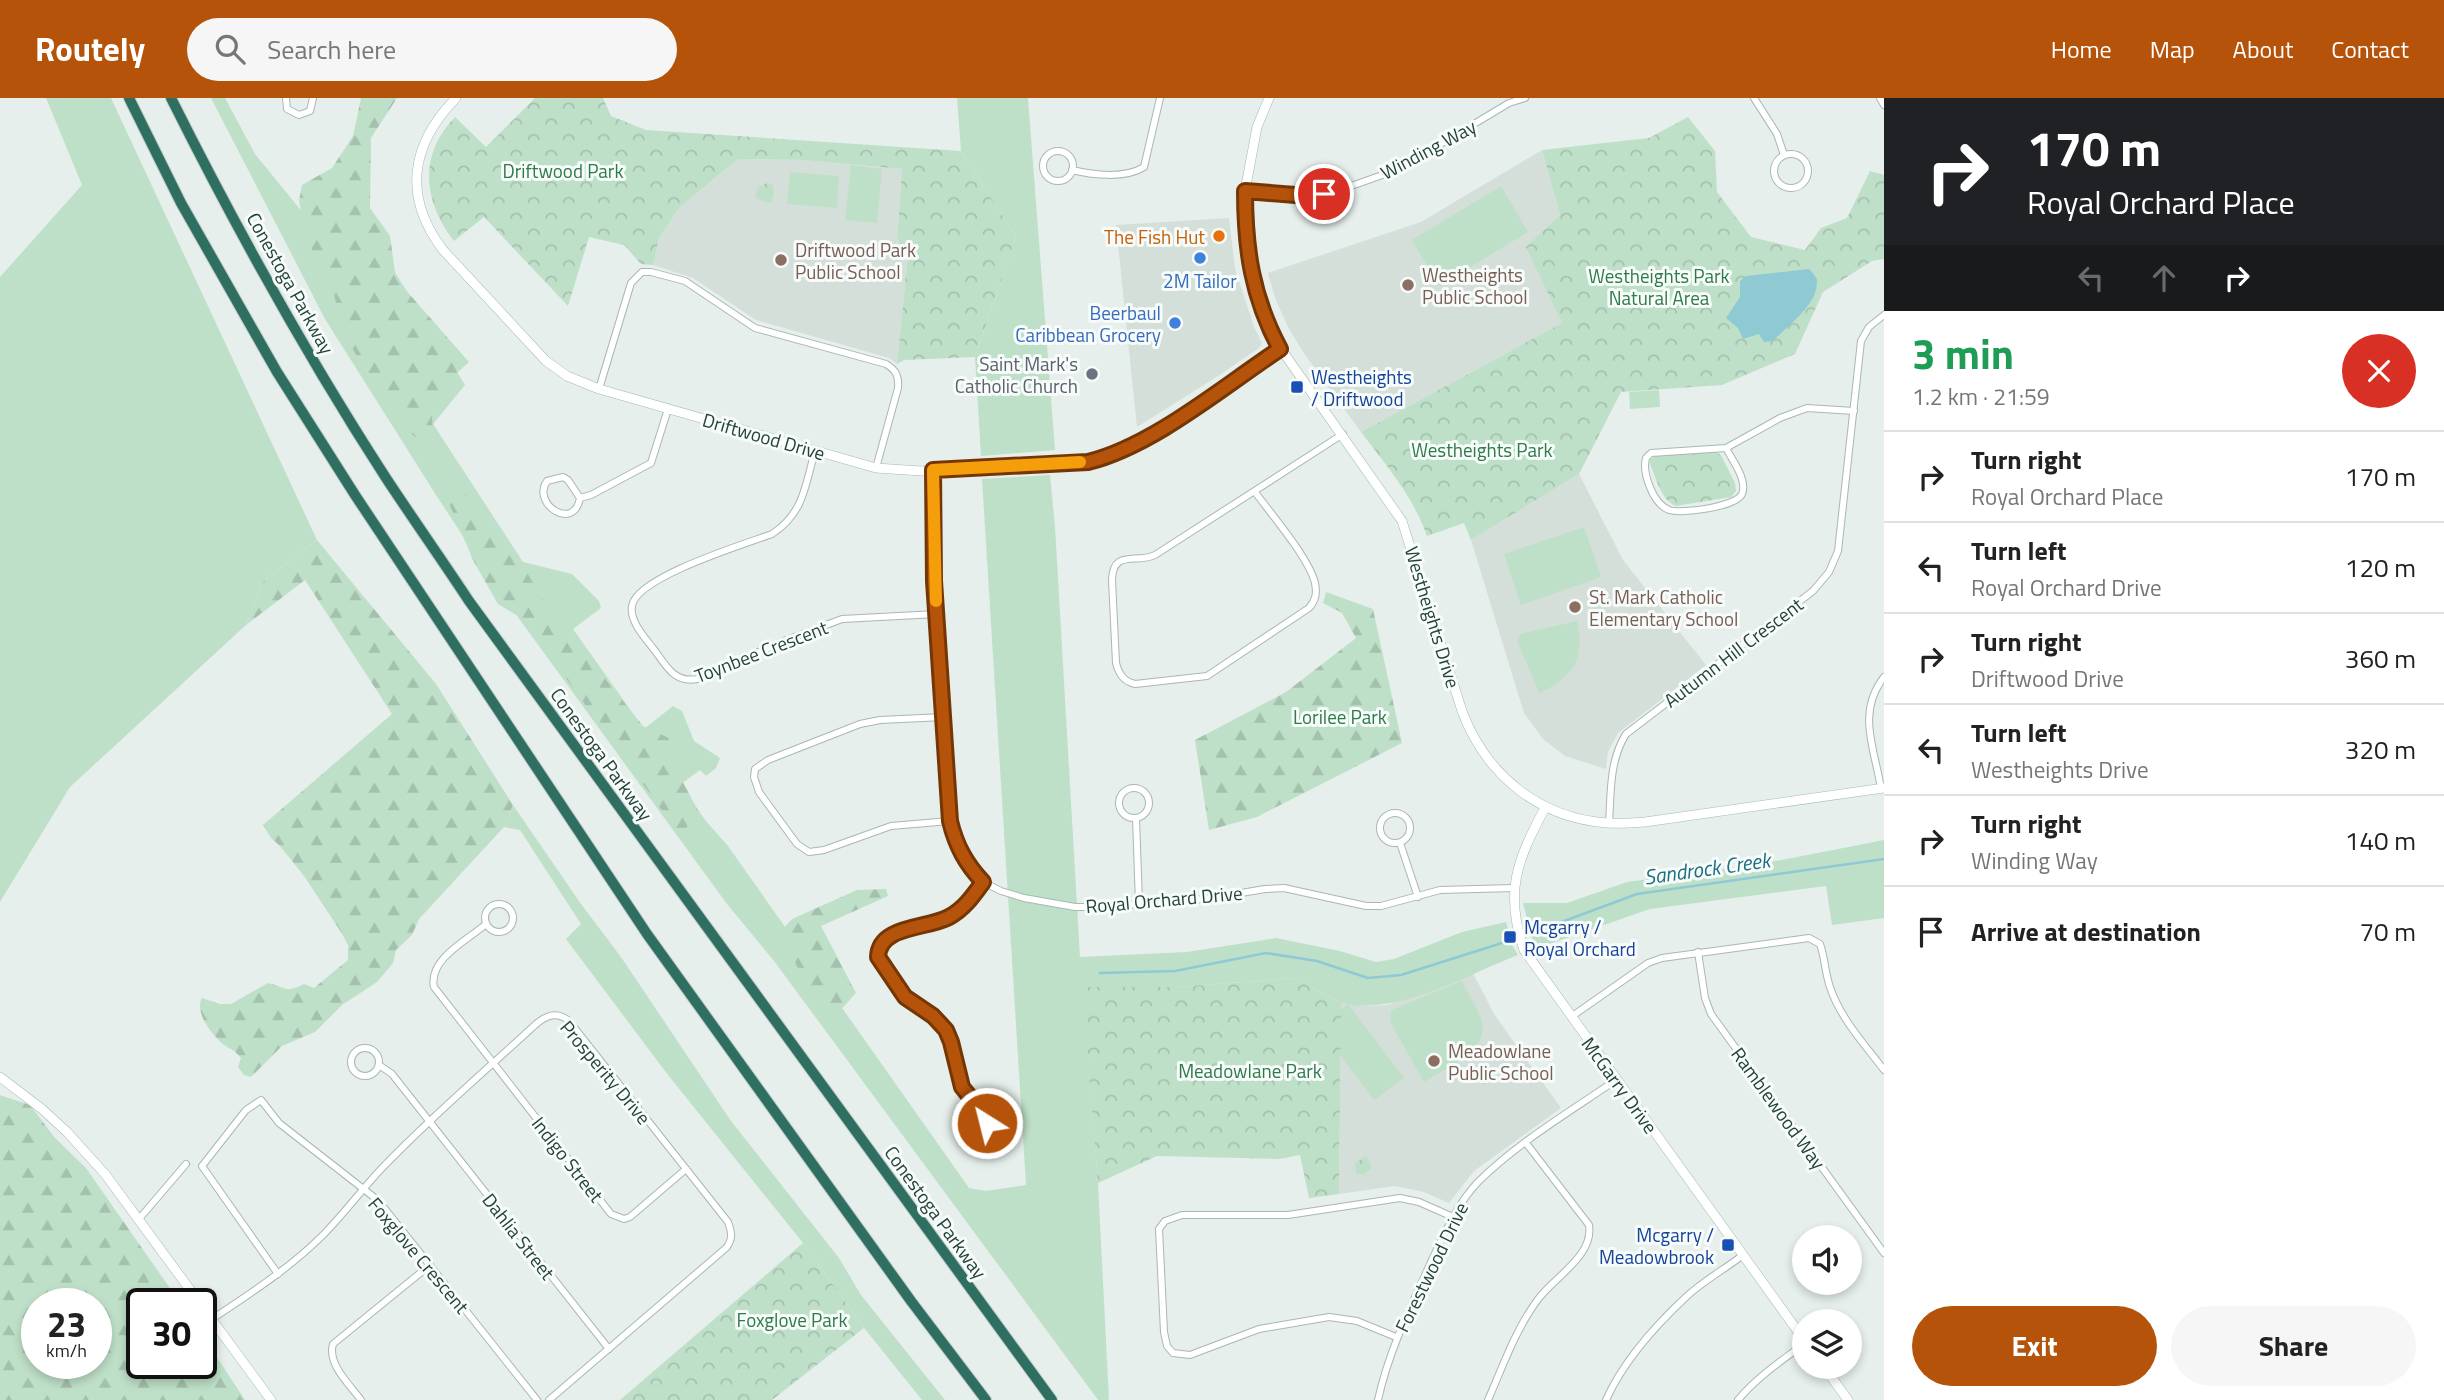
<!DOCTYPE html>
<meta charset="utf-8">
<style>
body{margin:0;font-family:"Titillium Web",sans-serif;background:#f6f6f6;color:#222;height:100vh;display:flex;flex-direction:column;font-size:26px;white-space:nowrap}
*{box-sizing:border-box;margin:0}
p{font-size:23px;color:#767676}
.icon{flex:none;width:38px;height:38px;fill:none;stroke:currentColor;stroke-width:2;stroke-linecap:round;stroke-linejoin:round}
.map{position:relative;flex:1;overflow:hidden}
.drawer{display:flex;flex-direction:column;background:#fff;width:560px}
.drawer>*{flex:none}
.guide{background:#202124;color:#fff;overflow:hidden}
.buttons{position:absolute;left:1792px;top:1127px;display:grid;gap:14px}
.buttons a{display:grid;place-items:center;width:70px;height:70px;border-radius:50%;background:#fff;box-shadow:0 4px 10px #0003;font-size:35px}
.speed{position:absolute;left:21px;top:1190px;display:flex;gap:14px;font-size:35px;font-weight:700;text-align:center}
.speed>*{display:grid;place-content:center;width:91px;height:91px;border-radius:50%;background:#fff;box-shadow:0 4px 10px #0003;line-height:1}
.speed small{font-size:18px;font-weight:400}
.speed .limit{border:4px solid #111;border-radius:10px;background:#fff;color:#111}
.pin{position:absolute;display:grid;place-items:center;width:60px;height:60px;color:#fff;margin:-30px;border:4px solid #fff;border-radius:50%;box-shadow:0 2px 7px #0007}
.me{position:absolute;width:77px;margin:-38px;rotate:324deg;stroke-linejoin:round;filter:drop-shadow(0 0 5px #0008)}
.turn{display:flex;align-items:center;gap:24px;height:147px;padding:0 28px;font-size:32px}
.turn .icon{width:91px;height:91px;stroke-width:2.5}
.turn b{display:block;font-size:49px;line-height:60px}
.lanes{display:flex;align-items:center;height:66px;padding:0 28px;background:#0003;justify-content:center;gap:35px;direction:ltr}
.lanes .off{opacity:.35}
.round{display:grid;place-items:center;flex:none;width:74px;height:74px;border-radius:37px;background:#f6f6f6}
.summary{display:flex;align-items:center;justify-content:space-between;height:119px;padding:0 28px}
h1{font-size:42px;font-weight:700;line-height:52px;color:#1e9e55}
.action{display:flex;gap:14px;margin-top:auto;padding:14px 28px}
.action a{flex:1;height:80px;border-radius:42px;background:#b45309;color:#fff;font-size:28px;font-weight:700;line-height:80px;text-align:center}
.action a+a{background:#f6f6f6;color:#222}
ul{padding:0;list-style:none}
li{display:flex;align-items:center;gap:21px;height:91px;padding:0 28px;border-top:2px solid #e0e0e0}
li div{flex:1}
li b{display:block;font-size:26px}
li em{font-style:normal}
header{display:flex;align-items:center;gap:42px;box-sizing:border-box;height:98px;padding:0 35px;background:#b45309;color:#fff}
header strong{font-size:33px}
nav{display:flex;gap:38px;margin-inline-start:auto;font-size:24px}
.search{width:490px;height:63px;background:#f6f6f6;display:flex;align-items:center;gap:18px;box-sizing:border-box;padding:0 24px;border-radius:38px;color:#767676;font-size:26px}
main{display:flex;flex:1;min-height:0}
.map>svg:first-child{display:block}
</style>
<header>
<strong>Routely</strong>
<div class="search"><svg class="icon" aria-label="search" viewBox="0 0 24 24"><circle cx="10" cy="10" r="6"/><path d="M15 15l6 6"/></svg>Search here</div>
<nav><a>Home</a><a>Map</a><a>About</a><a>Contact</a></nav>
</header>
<main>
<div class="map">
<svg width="1884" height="1302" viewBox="0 0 1884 1302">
<defs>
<pattern id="forest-firs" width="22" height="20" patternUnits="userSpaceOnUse" patternTransform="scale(1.75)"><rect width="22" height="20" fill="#bfe0c8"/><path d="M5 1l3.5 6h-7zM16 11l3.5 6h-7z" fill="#a4c1ad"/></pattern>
<pattern id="park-crowns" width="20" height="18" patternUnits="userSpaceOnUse" patternTransform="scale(1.75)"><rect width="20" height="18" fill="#bfe0c8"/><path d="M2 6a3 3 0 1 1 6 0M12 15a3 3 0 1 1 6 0" fill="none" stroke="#a4c1ad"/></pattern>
</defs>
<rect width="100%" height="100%" fill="#e6efeb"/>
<g fill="#d4dfda">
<polygon points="1542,52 1560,117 1562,225 1361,334 1303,254 1288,229 1275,200 1268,175 1421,124"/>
<polygon points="738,61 803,62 902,71 897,142 908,156 897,266 889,260 756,222 693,180 653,167 659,140 680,109"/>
<polygon points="1229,120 1235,171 1254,229 1262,245 1259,250 1218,278 1137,329 1116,127"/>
<polygon points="1579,376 1623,462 1706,567 1618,635 1608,654 1606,671 1565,658 1543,641 1524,615 1471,442"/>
<polygon points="1473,875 1494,916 1561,1010 1474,1073 1449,1105 1424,1094 1395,1088 1339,1096 1341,905 1368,908 1387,907 1438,890"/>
</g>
<g fill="#bfe0c8">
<polygon points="46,0 111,0 317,442 264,482 246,527 70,689 0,804 0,179 82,87"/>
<path d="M211 0H225L255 56 304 116 342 89 465 287 433 326 523 464 572 476 599 503 601 510 573 531 644 631 673 608 682 613 694 643 720 660 716 670 706 678 700 672 681 686 705 722 728 748 969 1090 986 1093 1026 1087 982 381 1050 377 1055 429 1080 859 1187 854 1276 840 1340 853 1376 864 1394 861 1462 834 1506 824 1512 847 1518 857C1464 878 1408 913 1349 907L1404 980 1374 1002 1319 929 1348 906 1341 905 1294 880 1178 889H1083L1098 1085 1109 1302H1098L774 863 727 806 501 496 436 397 325 221Z"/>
<polygon points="957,0 1028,0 1055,352 981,358 975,259 1016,139 961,53"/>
<polygon points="851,67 882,71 877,125 845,122"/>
<polygon points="790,74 839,78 837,110 787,106"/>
<polygon points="1501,88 1528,134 1439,188 1412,142"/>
<polygon points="1659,292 1660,309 1630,311 1629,294"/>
<polygon points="1584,429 1601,479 1521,507 1504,456"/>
<path d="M1577 523C1585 561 1574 579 1539 595L1517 543 1520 536Z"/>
<polygon points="513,707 581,806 621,859 731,1023 839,1160 861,1197 945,1302 922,1302 864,1230 803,1145 668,977 566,841 581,826 520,732 504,729"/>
<polygon points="1884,742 1884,820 1832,827 1826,788 1650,811 1535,851 1523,805 1567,805 1627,784 1766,765"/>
<path d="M1462 883C1467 894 1483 919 1483 929 1483 956 1444 971 1424 984L1390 924 1391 912Z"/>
</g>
<g fill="url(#forest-firs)" fill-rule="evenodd">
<path d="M361 0H397L371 40 370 110 390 138 396 181 469 264 457 275 461 290 432 317 433 337 429 348C405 335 395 319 389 293L367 276 343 234 332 188 307 142 299 103 302 87 332 70 353 38Z"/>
<polygon points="449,382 472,402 522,466 546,507 643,628 669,640 681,680 700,717 679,736 523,521 498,506 474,464 445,396"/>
<path d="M317 442 436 586 513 707 504 729 419 821 412 837 396 852 393 865 377 884 342 907 315 934 282 948 251 979 244 977 238 969 241 960C232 949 230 952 223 946 212 937 194 914 202 900L220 906H231L268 885C286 889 285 896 304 886L314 890 348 862V847L341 834 304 778 280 748 271 740 263 727 392 616 305 482 246 527 264 482Z"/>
<polygon points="1326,494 1373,511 1402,645 1257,719 1209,732 1195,642 1286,594 1356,540 1342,515 1323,505"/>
<polygon points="886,791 888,798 821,828 856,895 836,917 824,916 798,871 782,832 792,821 857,792"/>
<path d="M0 997 30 1007 55 1040 86 1070 181 1206H142V1265H201V1235L245 1302H0ZM37 1206H96V1265H37Z"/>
</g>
<g fill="url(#park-crowns)">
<path d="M535 0H603L611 18 646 32 961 53 1016 139 975 259 904 262 897 266 908 156 897 142 902 71 803 62 738 61 680 109 659 140 653 167 641 166 624 147 589 139 568 208 484 119 454 143C423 103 418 57 455 19L486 49Z"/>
<path d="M1688 19 1715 53 1717 94 1751 139 1805 152 1821 130 1847 120 1870 73 1884 77V161L1872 163 1823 194 1795 256 1722 287 1621 294 1579 376 1471 442 1464 425 1427 438C1413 398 1386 367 1361 334L1562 225 1526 149 1560 117 1542 52 1649 40Z"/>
<polygon points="767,85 773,87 774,96 771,105 764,104 755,99 758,89"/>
<path d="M1716 354 1721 357 1735 385 1736 393 1731 399 1676 408C1661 402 1656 380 1650 366V362L1655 358Z"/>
<polygon points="1294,880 1341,905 1339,1096 1309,1100 1300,1057 1279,1061 1157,1058 1098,1085 1082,889 1178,889"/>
<circle cx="1486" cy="977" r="9"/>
<polygon points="1366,1058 1371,1066 1371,1071 1365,1076 1356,1076 1355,1065"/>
<polygon points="803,1145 864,1230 772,1302 620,1302"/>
</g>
<path fill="#8ec9d4" d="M1809 171C1835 194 1788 227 1773 243L1764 244 1759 236 1743 241 1738 230 1726 220 1740 199V183L1746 178Z"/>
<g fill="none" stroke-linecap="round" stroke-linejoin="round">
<g stroke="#8ec9d4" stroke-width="2.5">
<polyline points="1540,832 1637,796 1884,761"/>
<polyline points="1100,875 1175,873 1266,855 1317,863 1368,880 1401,877 1502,845"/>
</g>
<g stroke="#a8b8b2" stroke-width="8">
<g id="street">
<polyline points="286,0 287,11 299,17 310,13 313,0"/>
<polyline points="1754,0 1777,36 1784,57"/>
<polyline points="1880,0 1884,7"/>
<circle cx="1058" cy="68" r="15"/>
<circle cx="1791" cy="73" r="17"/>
<path d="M1072 72C1093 77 1125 81 1144 69L1160 0"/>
<polyline points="1245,93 1308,98 1324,96 1357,86 1399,71 1509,5 1525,0"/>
<path d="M599 291 631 185 642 174H651L685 183 755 230 886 266C896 272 899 278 898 290L876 370"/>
<path d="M1726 350C1732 362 1748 382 1742 396 1736 409 1682 416 1669 412 1653 406 1642 375 1646 360L1651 355 1726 350 1780 320 1807 310 1854 313"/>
<path d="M815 353C805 388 804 415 772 436 745 446 636 479 632 508 629 524 647 542 656 554 667 570 676 585 697 581L784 543 842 521 937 516"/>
<polyline points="933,372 934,483 950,723 955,743 965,763 983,784 1001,793 1024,800 1075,809 1100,809 1205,801 1265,791 1284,790 1366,808 1381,808 1440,792 1514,790"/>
<path d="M563 379 568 382 580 400C574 434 531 406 547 383Z"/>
<path d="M1255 394C1271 416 1309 460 1315 485 1317 495 1316 502 1309 510L1207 578 1135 586C1123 583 1119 576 1116 565L1112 482C1113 451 1136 466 1155 457L1343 336"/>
<polyline points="580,400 591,397 651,365 668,311"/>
<polyline points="944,619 880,622 860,626 768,662 755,671 754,679 759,694 797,746 809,754 824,752 891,728 950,723"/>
<circle cx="1134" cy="705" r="15"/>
<path d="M1881 691C1875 651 1856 615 1884 579"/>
<circle cx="1395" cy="730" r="15"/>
<polyline points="1136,720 1139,806"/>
<path d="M1609 726C1611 695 1609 663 1626 636L1813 493 1829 474 1838 453 1861 243 1869 229 1884 217"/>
<polyline points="1400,745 1418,799"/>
<path d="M983 784 965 808 948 819 889 838C885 841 880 845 879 850 875 863 900 897 911 904 922 913 937 917 945 930 956 948 953 969 961 988 967 1000 978 1007 985 1018 990 1026 990 1035 1003 1034 1011 1033 1015 1027 1016 1020L1012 1009 1000 1004 992 1008 986 1019"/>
<circle cx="499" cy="820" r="14"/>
<path d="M486 826C468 842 428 861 434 889L611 1116 624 1121 630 1119 686 1071"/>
<polyline points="1698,854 1705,900 1711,916 1884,1155"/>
<path d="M1571 919 1648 865 1662 860 1809 840 1820 846C1825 860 1825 875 1830 889 1840 920 1865 947 1884 972"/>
<circle cx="365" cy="964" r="14"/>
<polyline points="379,967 392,976 609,1251"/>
<polyline points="139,1121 186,1066"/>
<polyline points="278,1176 202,1068 246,1012 261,1002 279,1025 375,1100 385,1111 537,1302"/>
<path d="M212 1221C251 1195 290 1170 323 1137 344 1116 362 1091 383 1069 431 1019 484 974 535 927 546 917 557 913 569 923L728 1124C732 1135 733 1141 726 1150L549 1302"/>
<polyline points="1396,1239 1357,1223 1329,1219 1259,1231 1190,1257 1173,1255 1167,1248 1164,1234 1159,1131 1165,1123 1182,1117 1288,1117 1400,1100 1419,1104 1453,1119"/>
<path d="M361 1302C350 1287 327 1266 333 1246L430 1167"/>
<path d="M1378 1302C1389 1252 1411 1208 1432 1162 1445 1135 1457 1106 1478 1084 1517 1045 1571 1013 1616 982"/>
<path d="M1488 1302C1503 1268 1516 1230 1539 1200 1556 1178 1594 1157 1589 1127L1526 1045"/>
<path d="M1606 1302C1623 1264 1656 1227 1686 1199 1703 1183 1725 1171 1743 1157"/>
<path d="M1738 1302C1756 1280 1781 1263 1804 1246"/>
</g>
</g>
<g stroke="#a4bbb3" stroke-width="10">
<g id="secondary">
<path d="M456 0C411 46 402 98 443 152L546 263 567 278 599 291 876 370 921 373 1088 364 1109 359 1129 351 1281 251"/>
<path d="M1269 0 1257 29 1245 93V126L1248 158 1257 201 1281 251 1402 423 1462 613C1486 677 1539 720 1607 725 1620 726 1633 725 1645 724L1884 690"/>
<path d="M1545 710C1517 762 1504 794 1524 852L1804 1242"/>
<polyline points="0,979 42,1011 67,1034 105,1076 271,1302"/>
<polyline points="1824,1269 1848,1302"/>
</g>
</g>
<g stroke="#c2cac8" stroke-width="12">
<g id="highway">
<polyline points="129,0 181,105 277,274 355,397 647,836 911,1203 986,1302"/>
<path d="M171 0C236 130 307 258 386 380 413 421 442 462 469 503L1052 1302"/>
</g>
</g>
<use href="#street" stroke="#fff" stroke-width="6"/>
<use href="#secondary" stroke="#fff" stroke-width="9"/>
<use href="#highway" stroke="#2f6f62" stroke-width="10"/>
</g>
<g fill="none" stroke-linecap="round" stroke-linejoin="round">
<g stroke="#753606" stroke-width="18">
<path id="route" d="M987 1025 986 1019 962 989 951 944 946 932 933 918 905 899 878 859C879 827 927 831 949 819 964 811 973 798 983 784 966 766 956 748 950 723L934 483 933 372 1088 364C1153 348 1224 288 1280 251 1252 199 1245 151 1245 93L1308 98 1324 96"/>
</g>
<use href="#route" stroke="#b45309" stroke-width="12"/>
<polyline stroke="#f59e0b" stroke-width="12" points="936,503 933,372 1080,364"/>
</g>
<circle fill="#e8710a" stroke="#f7fbf9" stroke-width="2.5" cx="1219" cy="138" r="7"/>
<g fill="#3f7fe0" stroke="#f7fbf9" stroke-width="2.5">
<circle cx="1200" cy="160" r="7"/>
<circle cx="1175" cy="225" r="7"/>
</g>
<g fill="#8d6e63" stroke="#f7fbf9" stroke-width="2.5">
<circle cx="781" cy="162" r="7"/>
<circle cx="1408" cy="187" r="7"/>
<circle cx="1575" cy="509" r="7"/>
<circle cx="1434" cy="963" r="7"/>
</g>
<circle fill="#6b7280" stroke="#f7fbf9" stroke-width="2.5" cx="1092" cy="276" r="7"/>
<g fill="#1a4fb4" stroke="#f7fbf9" stroke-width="2.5">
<rect x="1290" y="282" width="14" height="14" rx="3.5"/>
<rect x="1503" y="832" width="14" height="14" rx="3.5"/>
<rect x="1721" y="1140" width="14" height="14" rx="3.5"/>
</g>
<g text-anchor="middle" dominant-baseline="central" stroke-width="6" stroke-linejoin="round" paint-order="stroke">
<g font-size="19" fill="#24423a" stroke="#f7fbf9">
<text transform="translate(1428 51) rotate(-28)">Winding Way</text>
<text transform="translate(291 185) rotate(61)">Conestoga Parkway</text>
<text transform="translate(764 338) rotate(16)">Driftwood Drive</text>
<text transform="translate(1433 519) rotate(73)">Westheights Drive</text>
<text transform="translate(761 553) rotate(-21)">Toynbee Crescent</text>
<text transform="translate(1733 554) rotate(-37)">Autumn Hill Crescent</text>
<text transform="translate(602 656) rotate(54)">Conestoga Parkway</text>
<text transform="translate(1164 801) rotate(-5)">Royal Orchard Drive</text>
<text transform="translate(606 974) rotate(50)">Prosperity Drive</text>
<text transform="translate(1620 987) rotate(54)">McGarry Drive</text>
<text transform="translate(1779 1010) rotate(54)">Ramblewood Way</text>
<text transform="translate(568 1061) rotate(52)">Indigo Street</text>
<text transform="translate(936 1114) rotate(54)">Conestoga Parkway</text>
<text transform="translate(519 1138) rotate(52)">Dahlia Street</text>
<text transform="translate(419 1157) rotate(50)">Foxglove Crescent</text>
<text transform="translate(1431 1169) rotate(-64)">Forestwood Drive</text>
</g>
<g font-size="19" fill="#2d7a4b" stroke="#f7fbf9">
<text x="563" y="72">Driftwood Park</text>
<text x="1659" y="177">Westheights Park<tspan x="1659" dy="22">Natural Area</tspan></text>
<text x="1482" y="351">Westheights Park</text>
<text x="1340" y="618">Lorilee Park</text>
<text x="1250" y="972">Meadowlane Park</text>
<text x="792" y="1221">Foxglove Park</text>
</g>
<g font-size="19" fill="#c56008" stroke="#f7fbf9" text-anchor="end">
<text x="1205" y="138">The Fish Hut</text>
</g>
<g font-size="19" fill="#785e54" stroke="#f7fbf9" text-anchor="start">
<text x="795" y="151">Driftwood Park<tspan x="795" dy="22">Public School</tspan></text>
<text x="1422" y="176">Westheights<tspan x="1422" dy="22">Public School</tspan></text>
<text x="1589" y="498">St. Mark Catholic<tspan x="1589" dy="22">Elementary School</tspan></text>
<text x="1448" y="952">Meadowlane<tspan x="1448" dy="22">Public School</tspan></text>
</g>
<g font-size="19" fill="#366cbe" stroke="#f7fbf9">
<text x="1200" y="182">2M Tailor</text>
<text x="1161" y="214" text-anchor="end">Beerbaul<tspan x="1161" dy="22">Caribbean Grocery</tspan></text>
</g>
<g font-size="19" fill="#5b616d" stroke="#f7fbf9" text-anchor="end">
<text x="1078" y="265">Saint Mark's<tspan x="1078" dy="22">Catholic Church</tspan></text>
</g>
<g font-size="19" fill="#164399" stroke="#f7fbf9" text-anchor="start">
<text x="1311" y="278">Westheights<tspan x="1311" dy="22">/ Driftwood</tspan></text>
<text x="1524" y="828">Mcgarry /<tspan x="1524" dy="22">Royal Orchard</tspan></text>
<text x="1714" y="1136" text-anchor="end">Mcgarry /<tspan x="1714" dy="22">Meadowbrook</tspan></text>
</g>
<g font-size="21" font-style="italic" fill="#1c6f80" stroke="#f7fbf9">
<text transform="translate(1707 770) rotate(-8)">Sandrock Creek</text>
</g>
</g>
</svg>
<div class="buttons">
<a><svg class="icon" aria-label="sound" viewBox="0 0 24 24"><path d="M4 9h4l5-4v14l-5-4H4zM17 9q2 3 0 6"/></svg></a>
<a><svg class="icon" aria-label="layers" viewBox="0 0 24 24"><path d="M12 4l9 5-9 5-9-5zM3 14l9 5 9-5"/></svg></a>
</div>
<div class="speed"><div>23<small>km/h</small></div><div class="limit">30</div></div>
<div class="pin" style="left:1324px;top:96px;background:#d93025"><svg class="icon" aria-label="arrive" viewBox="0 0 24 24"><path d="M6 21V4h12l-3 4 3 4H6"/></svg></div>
<svg class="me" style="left:987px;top:1025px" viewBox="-20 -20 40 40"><circle r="17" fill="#b45309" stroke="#fff" stroke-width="3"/><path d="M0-11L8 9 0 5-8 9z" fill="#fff"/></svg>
</div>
<section class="drawer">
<div class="guide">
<div class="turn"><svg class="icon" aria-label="right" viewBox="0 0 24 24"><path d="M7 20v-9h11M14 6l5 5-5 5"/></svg><div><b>170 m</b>Royal Orchard Place</div></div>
<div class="lanes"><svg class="icon off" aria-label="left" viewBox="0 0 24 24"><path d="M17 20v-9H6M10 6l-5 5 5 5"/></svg><svg class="icon off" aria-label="ahead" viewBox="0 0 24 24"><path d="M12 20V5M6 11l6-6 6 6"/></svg><svg class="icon" aria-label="right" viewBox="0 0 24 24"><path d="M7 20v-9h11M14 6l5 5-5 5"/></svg></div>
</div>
<div class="summary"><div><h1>3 min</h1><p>1.2 km · 21:59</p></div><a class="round" style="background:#d93025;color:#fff"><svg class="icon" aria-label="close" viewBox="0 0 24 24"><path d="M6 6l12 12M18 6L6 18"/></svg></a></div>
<ul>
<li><svg class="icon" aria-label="right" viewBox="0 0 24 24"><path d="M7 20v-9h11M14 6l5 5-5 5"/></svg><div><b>Turn right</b><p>Royal Orchard Place</p></div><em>170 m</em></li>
<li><svg class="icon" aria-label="left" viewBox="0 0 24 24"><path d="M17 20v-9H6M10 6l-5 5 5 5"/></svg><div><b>Turn left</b><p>Royal Orchard Drive</p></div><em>120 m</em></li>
<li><svg class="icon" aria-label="right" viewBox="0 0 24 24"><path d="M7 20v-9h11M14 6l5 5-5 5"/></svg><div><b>Turn right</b><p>Driftwood Drive</p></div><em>360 m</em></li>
<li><svg class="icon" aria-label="left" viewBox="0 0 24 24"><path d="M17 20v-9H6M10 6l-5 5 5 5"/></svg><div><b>Turn left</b><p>Westheights Drive</p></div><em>320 m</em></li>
<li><svg class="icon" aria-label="right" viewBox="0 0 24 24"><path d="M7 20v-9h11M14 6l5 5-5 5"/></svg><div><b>Turn right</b><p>Winding Way</p></div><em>140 m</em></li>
<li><svg class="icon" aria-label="arrive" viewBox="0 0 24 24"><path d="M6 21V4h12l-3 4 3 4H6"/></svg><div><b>Arrive at destination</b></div><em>70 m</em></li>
</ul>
<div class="action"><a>Exit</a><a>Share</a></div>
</section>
</main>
